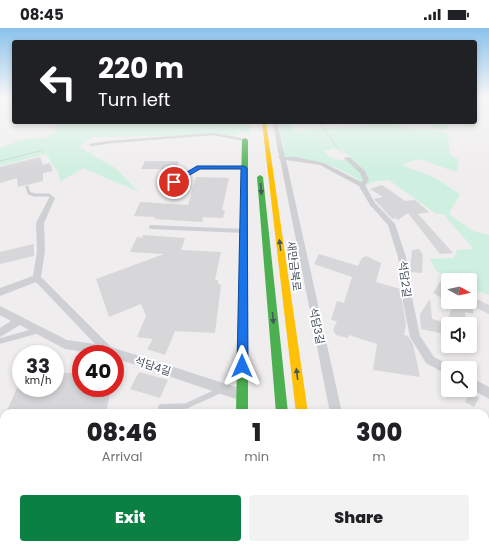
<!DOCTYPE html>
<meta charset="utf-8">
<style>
body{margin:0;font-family:Poppins,"Noto Sans KR",sans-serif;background:#f2f2f2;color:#202124;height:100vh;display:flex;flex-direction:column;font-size:15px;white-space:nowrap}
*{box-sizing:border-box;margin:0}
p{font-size:13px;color:#757577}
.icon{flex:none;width:22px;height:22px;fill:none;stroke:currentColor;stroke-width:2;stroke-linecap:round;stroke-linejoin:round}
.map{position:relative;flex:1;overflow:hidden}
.details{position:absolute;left:0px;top:381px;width:489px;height:140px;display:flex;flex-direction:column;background:#fff;border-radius:12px 12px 0 0;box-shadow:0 2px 6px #0003}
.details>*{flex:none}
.banner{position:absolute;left:12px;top:12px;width:465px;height:84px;border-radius:4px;box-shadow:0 2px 6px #0003;background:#202124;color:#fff;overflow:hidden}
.needle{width:26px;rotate:98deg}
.controls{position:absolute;left:441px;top:245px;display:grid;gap:8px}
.controls a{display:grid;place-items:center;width:36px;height:36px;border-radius:4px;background:#fff;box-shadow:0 2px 6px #0003;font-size:20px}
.speed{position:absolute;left:12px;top:317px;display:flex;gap:8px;font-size:20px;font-weight:700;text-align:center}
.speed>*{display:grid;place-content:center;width:52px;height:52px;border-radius:50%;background:#fff;box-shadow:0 2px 6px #0003;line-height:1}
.speed small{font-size:10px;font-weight:400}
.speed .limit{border:6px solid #d22;background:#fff;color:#111}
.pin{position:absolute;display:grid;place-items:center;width:34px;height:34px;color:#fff;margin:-17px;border:2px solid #fff;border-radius:50%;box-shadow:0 1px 4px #0007}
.me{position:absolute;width:44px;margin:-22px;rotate:0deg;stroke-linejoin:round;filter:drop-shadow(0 0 3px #0008)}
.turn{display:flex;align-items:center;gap:14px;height:84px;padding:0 20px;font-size:18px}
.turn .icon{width:52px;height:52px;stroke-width:2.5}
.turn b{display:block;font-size:28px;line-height:34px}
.eta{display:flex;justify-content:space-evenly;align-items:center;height:68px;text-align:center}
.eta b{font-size:24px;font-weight:800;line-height:28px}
.button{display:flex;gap:8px;margin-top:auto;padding:8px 20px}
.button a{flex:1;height:46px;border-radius:4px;background:#0b8043;color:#fff;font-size:16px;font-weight:800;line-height:46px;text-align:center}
.button a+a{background:#f2f2f2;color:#202124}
.status{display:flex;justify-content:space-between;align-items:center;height:28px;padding:0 20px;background:#fff;direction:ltr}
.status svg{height:11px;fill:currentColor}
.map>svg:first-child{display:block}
</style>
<div class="status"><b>08:45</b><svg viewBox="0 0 49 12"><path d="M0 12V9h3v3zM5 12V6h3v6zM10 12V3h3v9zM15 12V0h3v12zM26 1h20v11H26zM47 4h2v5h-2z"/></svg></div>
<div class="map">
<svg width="489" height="521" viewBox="0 0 489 521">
<rect width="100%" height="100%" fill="#efeded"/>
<g fill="#cff0e0" fill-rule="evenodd">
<polygon points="475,86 478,87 475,99 456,95 447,97 447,103 432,100 434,94 475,94"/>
<polygon points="59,94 251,94 249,110 247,105 238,105 231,108 215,105 165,108 91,109 79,119 115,140 139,164 83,140 60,154 58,144 46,126 0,138 0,120 20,112 46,109 55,104 54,99"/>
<path d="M278 94H290L294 103 329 100 358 99 378 94H400L397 96C412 106 432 97 448 107L450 127 459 132 457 143H453L420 131 402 136C410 142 423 144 432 149 442 153 451 161 460 166L449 186 473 203 489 207V267L471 261 469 246 451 252 436 243 430 231 454 230 457 222 474 221 443 186H436L389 152 375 153 365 158C343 137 313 132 284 128V120ZM338 120 350 128V129L342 133 331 130 324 123Z"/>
</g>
<g fill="#d7d6d9">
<polygon points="40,129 43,137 50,135 53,143 43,145 43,153 18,159 17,150 0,155 0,139"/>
<polygon points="145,133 179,133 177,141 141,141"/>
<polygon points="196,149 229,150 222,182 225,182 223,190 203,189 202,194 154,191 155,189 134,188 140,174 188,177"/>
<polygon points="382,157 405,173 415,172 429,184 418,186 453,225 440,226 408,185 398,192 396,190 392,191 374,171 383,169 370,161"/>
<polygon points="143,207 185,210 181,222 221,224 215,252 218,252 218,256 221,257 215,305 175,303 165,327 147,321 153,311 137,309 146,288 141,276 109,289 96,251 164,226 130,224 137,209 142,210"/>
<polygon points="34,216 34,228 0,236 0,224"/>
<polygon points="419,221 423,227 422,245 410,244 412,222"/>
<polygon points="319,226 358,238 362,230 366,228 381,235 376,254 400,261 406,296 404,307 408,308 413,316 420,349 373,342 377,316 349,307 348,310 336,307 333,302 337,293 331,292 337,273 344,275 352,249 314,236"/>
<polygon points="440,254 448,258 448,274 433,265"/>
<polygon points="470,268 489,277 489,286 473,278 473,286 465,284 466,296 446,296 454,274 470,274"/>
<polygon points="430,271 432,291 443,294 444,306 421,301 420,286"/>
<polygon points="81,344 81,360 111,360 106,385 6,385 17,360 55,360 55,346"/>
<polygon points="139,344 168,352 160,370 130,361"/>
<polygon points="471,364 479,370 474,379 465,374"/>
</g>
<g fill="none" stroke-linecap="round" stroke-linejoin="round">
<g stroke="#b8c5c3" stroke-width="1" stroke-dasharray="1.5 1" stroke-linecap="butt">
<path d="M319 94C327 105 334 117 343 126"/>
<polyline points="0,133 44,122"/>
</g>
<polyline stroke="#ced0d4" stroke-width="2.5" points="91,117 110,114 213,106 245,112"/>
<g stroke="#ced0d4" stroke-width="3">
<polyline points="27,159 29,165 34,167 49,167 52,170"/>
<polyline points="161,161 199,139 244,140"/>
</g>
<polyline stroke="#ced0d4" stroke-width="4" points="151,199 243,203"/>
<g stroke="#ced0d4" stroke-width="5.5">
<polyline points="0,313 36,303"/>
<polyline points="161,379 186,378 221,362"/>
</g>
<g fill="#ced0d4" fill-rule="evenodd">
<polygon points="273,94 277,94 285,129 297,129 324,135 361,154 363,152 360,145 344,130 349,129 365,143 369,152 365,157 375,175 395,196 406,229 413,274 420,308 434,329 452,338 453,340 448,340 448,347 426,335 410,309 403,274 398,229 388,197 370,177 359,158 320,137 286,132 342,385 330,385 280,131 278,130 279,129"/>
<polygon points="52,168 55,170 44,195 45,223 41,249 111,319 242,361 246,363 248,367 246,371 242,373 115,330 115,326 98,326 65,321 20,297 0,309 0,300 11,293 0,287 0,278 67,312 95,316 36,254 0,268 0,260 33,248 37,223 36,195 49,170"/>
<polygon points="470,349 489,359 489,371 470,360"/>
<polygon points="356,517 372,517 373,521 357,521"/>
<polygon points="413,517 440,517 442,521 415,521"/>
</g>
<g fill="#4caf50" fill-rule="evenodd">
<polygon points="245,110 248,112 248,385 236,385 242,112"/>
<polygon points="260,147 263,149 288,385 276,385 257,149"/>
<rect x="234" y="517" width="16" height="4"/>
<polygon points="285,517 301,517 302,521 286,521"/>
<rect x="311" y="517" width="16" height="4"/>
</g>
<polygon fill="#ffc107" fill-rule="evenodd" points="262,94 266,94 308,385 296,385"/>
</g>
<defs><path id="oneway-solid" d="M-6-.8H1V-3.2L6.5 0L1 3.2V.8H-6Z"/></defs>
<g fill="#44575b">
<use href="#oneway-solid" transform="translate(261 161) rotate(85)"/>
<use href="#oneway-solid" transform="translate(280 217) rotate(-97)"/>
<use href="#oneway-solid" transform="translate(273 290) rotate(85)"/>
<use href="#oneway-solid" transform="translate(297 346) rotate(-97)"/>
</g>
<linearGradient id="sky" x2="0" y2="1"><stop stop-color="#8ac2ec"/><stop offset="0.49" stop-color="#f8f7f7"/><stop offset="1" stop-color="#f8f7f7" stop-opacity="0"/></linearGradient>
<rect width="489" height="143" fill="url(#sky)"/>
<polygon fill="#1a73e8" stroke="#114b97" points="197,138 244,138 247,140 248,338 246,341 242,343 238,341 237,338 241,141 200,141 176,155 170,154"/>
<g text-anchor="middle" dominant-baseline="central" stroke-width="4" stroke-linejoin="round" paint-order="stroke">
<g font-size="11" fill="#434d5c" stroke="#fff">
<text transform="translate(294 238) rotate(83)">새만금북로</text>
<text transform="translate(405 251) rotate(83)">석담2길</text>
<text transform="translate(317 298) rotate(78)">석담3길</text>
<text transform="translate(153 338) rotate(18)">석담4길</text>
</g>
</g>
</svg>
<div class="controls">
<a><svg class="needle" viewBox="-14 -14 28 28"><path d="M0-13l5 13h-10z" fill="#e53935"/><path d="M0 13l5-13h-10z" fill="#757577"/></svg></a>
<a><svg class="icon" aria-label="sound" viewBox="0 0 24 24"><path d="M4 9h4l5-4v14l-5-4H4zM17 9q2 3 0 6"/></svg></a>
<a><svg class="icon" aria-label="search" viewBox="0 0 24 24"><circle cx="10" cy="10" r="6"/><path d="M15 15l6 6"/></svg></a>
</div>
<div class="speed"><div>33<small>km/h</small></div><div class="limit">40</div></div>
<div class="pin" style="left:174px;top:154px;background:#d93025"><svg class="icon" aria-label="arrive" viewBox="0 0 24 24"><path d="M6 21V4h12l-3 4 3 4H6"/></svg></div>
<svg class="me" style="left:242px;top:338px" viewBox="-20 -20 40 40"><path d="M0-17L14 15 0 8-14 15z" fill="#1a73e8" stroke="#fff" stroke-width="4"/></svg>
<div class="banner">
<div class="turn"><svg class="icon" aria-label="left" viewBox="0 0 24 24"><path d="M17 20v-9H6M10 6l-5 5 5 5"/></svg><div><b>220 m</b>Turn left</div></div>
</div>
<section class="details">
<div class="eta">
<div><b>08:46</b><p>Arrival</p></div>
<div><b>1</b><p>min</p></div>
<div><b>300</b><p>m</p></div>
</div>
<div class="button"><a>Exit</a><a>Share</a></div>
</section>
</div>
